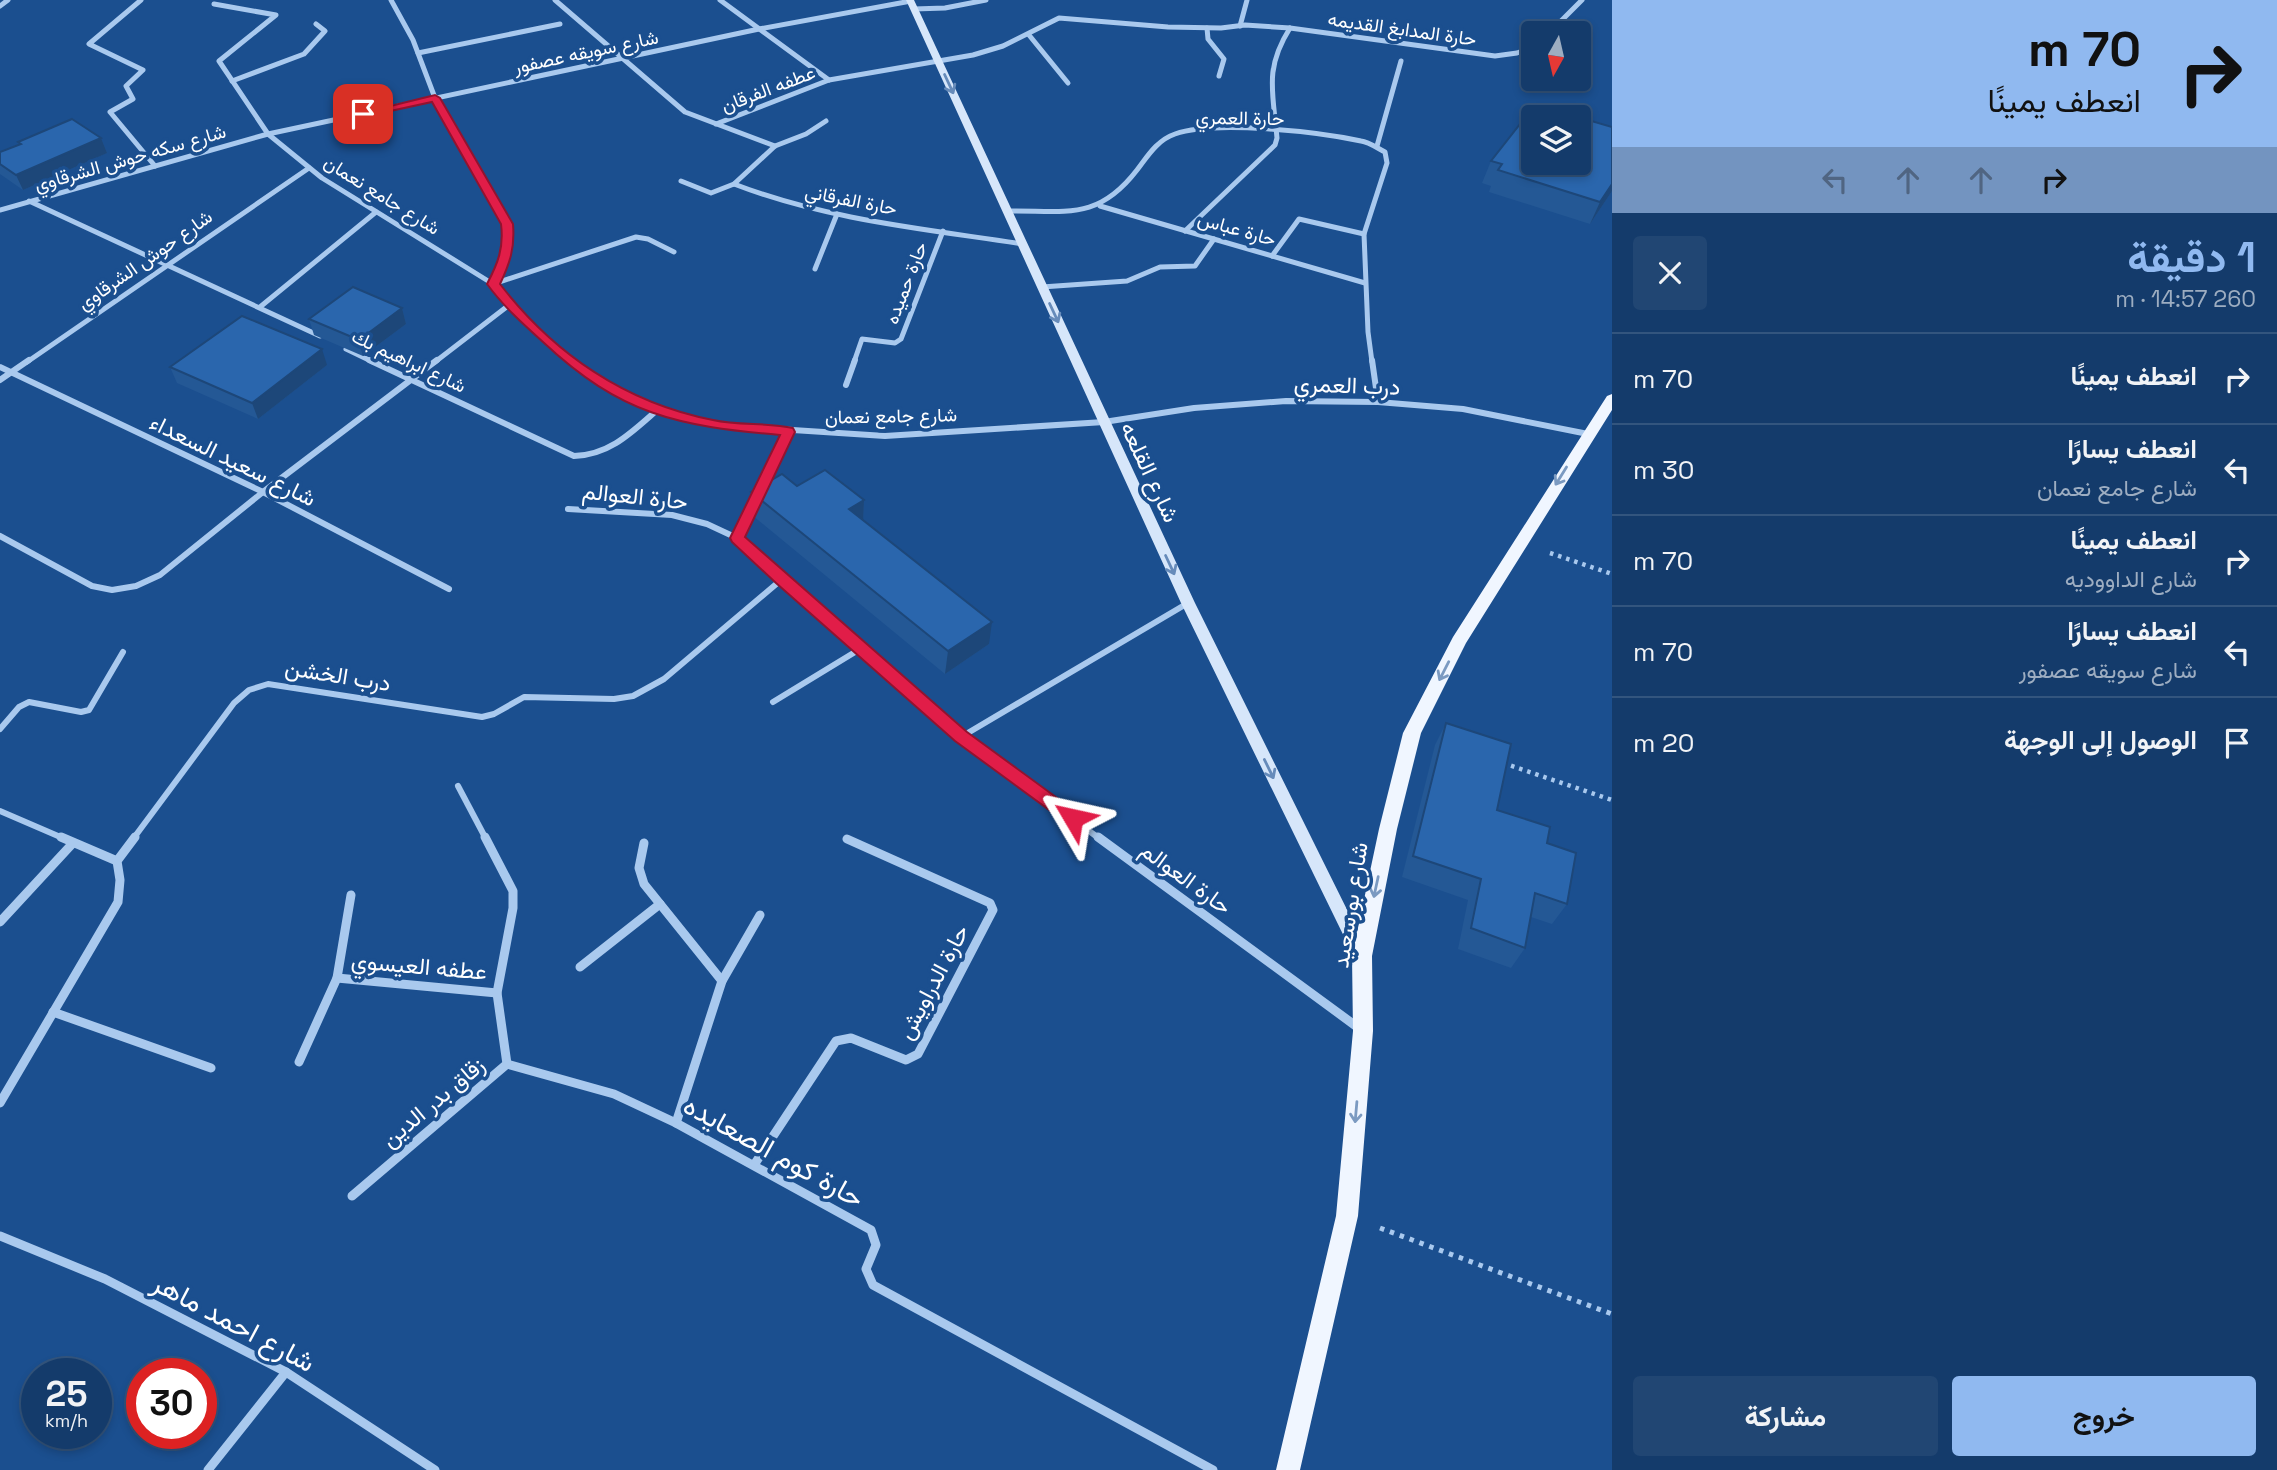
<!DOCTYPE html>
<html lang="ar">
<meta charset="utf-8">
<style>
body{margin:0;font-family:"Space Grotesk",Vazirmatn,sans-serif;background:#214673;color:#f1f3f6;direction:rtl;height:100vh;display:flex;flex-direction:column;font-size:26px;white-space:nowrap}
*{box-sizing:border-box;margin:0}
p{font-size:23px;color:#9dadc1}
.icon{flex:none;width:38px;height:38px;fill:none;stroke:currentColor;stroke-width:2;stroke-linecap:round;stroke-linejoin:round}
.map{position:relative;flex:1;overflow:hidden;direction:ltr}
.sheet{display:flex;flex-direction:column;background:#143b6b;width:665px}
.sheet>*{flex:none}
.banner{background:#90b9f0;color:#111;overflow:hidden}
.needle{width:46px;rotate:188deg}
.fabs{position:absolute;left:1521px;top:21px;display:grid;gap:14px}
.fabs a{display:grid;place-items:center;width:70px;height:70px;border-radius:7px;background:#143b6b;box-shadow:0 4px 10px #0003,0 0 0 2px #33557e;font-size:35px}
.speed{position:absolute;left:21px;top:1358px;display:flex;gap:14px;font-size:35px;font-weight:700;text-align:center}
.speed>*{display:grid;place-content:center;width:91px;height:91px;border-radius:50%;background:#143b6b;box-shadow:0 4px 10px #0003,0 0 0 2px #33557e;line-height:1}
.speed small{font-size:18px;font-weight:400}
.speed .limit{border:10px solid #d22;background:#fff;color:#111}
.pin{position:absolute;display:grid;place-items:center;width:60px;height:60px;color:#fff;margin:-30px;border-radius:14px;box-shadow:0 4px 10px #0006}
.me{position:absolute;width:77px;margin:-38px;rotate:306deg;stroke-linejoin:round;filter:drop-shadow(0 0 5px #0008)}
.turn{display:flex;align-items:center;gap:24px;height:147px;padding:0 21px;font-size:32px}
.turn .icon{width:91px;height:91px;stroke-width:2.5}
.turn b{display:block;font-size:49px;line-height:60px}
.lanes{display:flex;align-items:center;height:66px;padding:0 21px;background:#0003;justify-content:center;gap:35px;direction:ltr}
.lanes .off{opacity:.35}
.round{display:grid;place-items:center;flex:none;width:74px;height:74px;border-radius:7px;background:#214673}
.headline{display:flex;align-items:center;justify-content:space-between;height:119px;padding:0 21px}
h1{font-size:42px;font-weight:700;line-height:52px;color:#90b9f0}
.cta{display:flex;gap:14px;margin-top:auto;padding:14px 21px}
.cta a{flex:1;height:80px;border-radius:7px;background:#90b9f0;color:#111;font-size:28px;font-weight:700;line-height:80px;text-align:center}
.cta a+a{background:#214673;color:#f1f3f6}
ul{padding:0;list-style:none}
li{display:flex;align-items:center;gap:21px;height:91px;padding:0 21px;border-top:2px solid #33557e}
li div{flex:1}
li b{display:block;font-size:26px}
li em{font-style:normal}
main{display:flex;flex:1;min-height:0}
.map>svg:first-child{display:block}
</style>
<main>
<section class="sheet">
<div class="banner">
<div class="turn"><svg class="icon" aria-label="right" viewBox="0 0 24 24"><path d="M7 20v-9h11M14 6l5 5-5 5"/></svg><div><b>70 m</b>انعطف يمينًا</div></div>
<div class="lanes"><svg class="icon off" aria-label="left" viewBox="0 0 24 24"><path d="M17 20v-9H6M10 6l-5 5 5 5"/></svg><svg class="icon off" aria-label="ahead" viewBox="0 0 24 24"><path d="M12 20V5M6 11l6-6 6 6"/></svg><svg class="icon off" aria-label="ahead" viewBox="0 0 24 24"><path d="M12 20V5M6 11l6-6 6 6"/></svg><svg class="icon" aria-label="right" viewBox="0 0 24 24"><path d="M7 20v-9h11M14 6l5 5-5 5"/></svg></div>
</div>
<div class="headline"><div><h1>1 دقيقة</h1><p>260 m · 14:57</p></div><a class="round"><svg class="icon" aria-label="close" viewBox="0 0 24 24"><path d="M6 6l12 12M18 6L6 18"/></svg></a></div>
<ul>
<li><svg class="icon" aria-label="right" viewBox="0 0 24 24"><path d="M7 20v-9h11M14 6l5 5-5 5"/></svg><div><b>انعطف يمينًا</b></div><em>70 m</em></li>
<li><svg class="icon" aria-label="left" viewBox="0 0 24 24"><path d="M17 20v-9H6M10 6l-5 5 5 5"/></svg><div><b>انعطف يسارًا</b><p>شارع جامع نعمان</p></div><em>30 m</em></li>
<li><svg class="icon" aria-label="right" viewBox="0 0 24 24"><path d="M7 20v-9h11M14 6l5 5-5 5"/></svg><div><b>انعطف يمينًا</b><p>شارع الداووديه</p></div><em>70 m</em></li>
<li><svg class="icon" aria-label="left" viewBox="0 0 24 24"><path d="M17 20v-9H6M10 6l-5 5 5 5"/></svg><div><b>انعطف يسارًا</b><p>شارع سويقه عصفور</p></div><em>70 m</em></li>
<li><svg class="icon" aria-label="arrive" viewBox="0 0 24 24"><path d="M6 21V4h12l-3 4 3 4H6"/></svg><div><b>الوصول إلى الوجهة</b></div><em>20 m</em></li>
</ul>
<div class="cta"><a>خروج</a><a>مشاركة</a></div>
</section>
<div class="map">
<svg width="1612" height="1470" viewBox="0 0 1612 1470">
<rect width="100%" height="100%" fill="#1b4f8f"/>
<g fill="none" stroke-linecap="round" stroke-linejoin="round">
<g stroke="#a9c9ee" stroke-width="4.5" stroke-dasharray="3.5 5" stroke-linecap="butt">
<polyline points="1550,553 1612,574"/>
<polyline points="1503,763 1612,800"/>
</g>
<polyline stroke="#a9c9ee" stroke-width="5" stroke-dasharray="4.5 6" stroke-linecap="butt" points="1380,1228 1612,1314"/>
<g stroke="#a9c9ee" stroke-width="5">
<polyline points="141,0 89,44 143,70 126,86 133,99 110,112 155,166"/>
<polyline points="391,0 413,40 435,98 507,224 505,255 493,284"/>
<polyline points="555,0 685,112 775,146"/>
<polyline points="720,0 829,80"/>
<polyline points="214,4 276,15 219,61 268,134 322,178 493,284 509,305 571,362"/>
<polyline points="0,6 8,0"/>
<polyline points="914,9 945,8 986,0"/>
<polyline points="1240,26 1247,0"/>
<polyline points="1207,28 1208,39 1224,59 1219,76"/>
<polyline points="1549,33 1582,0"/>
<polyline points="1029,35 1068,83"/>
<polyline points="418,53 560,24"/>
<polyline points="232,81 304,54 325,31 316,24"/>
<polyline points="716,124 829,80 973,55 1003,46 1059,18 1168,27 1221,28 1245,25 1290,28 1495,56 1517,53 1533,47"/>
<polyline points="1377,146 1401,61"/>
<path d="M681 181 711 193 734 184C827 220 925 229 1023 244"/>
<polyline points="734,184 775,146 806,134 826,121"/>
<polyline points="29,201 320,336"/>
<polyline points="1100,206 1365,283"/>
<polyline points="0,210 268,134 759,29 911,1"/>
<path d="M1007 211C1065 210 1097 222 1137 170 1147 157 1157 140 1175 134 1215 120 1318 132 1361 141 1369 142 1377 148 1385 152L1387 163 1364 234 1368 332 1372 362"/>
<path d="M1185 231 1275 145 1277 138C1273 92 1264 69 1290 28"/>
<polyline points="1272,256 1299,219 1364,234"/>
<polyline points="815,269 837,214"/>
<polyline points="493,284 636,237 648,239 674,252"/>
<polyline points="1042,287 1127,281 1160,267 1195,266 1214,239"/>
<polyline points="260,307 376,212"/>
<polyline points="346,349 373,362"/>
<polyline points="27,362 309,168"/>
<polyline points="435,362 509,305"/>
<polyline points="854,362 862,339 895,343 901,339 943,231"/>
</g>
<g stroke="#a9c9ee" stroke-width="6">
<path d="M369 360 574 456C609 455 631 433 656 411"/>
<polyline points="569,360 609,389 656,411 715,425 885,436 1104,422 1194,408 1286,401 1378,402 1463,409 1588,434"/>
<polyline points="1372,360 1378,402"/>
<polyline points="0,367 263,492 449,589"/>
<polyline points="0,380 29,360"/>
<polyline points="846,385 855,360"/>
<polyline points="760,491 789,432"/>
<polyline points="568,509 672,515 707,524 737,538 781,580 961,737 1100,839"/>
<polyline points="0,536 92,586 112,590 136,586 160,575 263,492 437,360"/>
<polyline points="737,538 755,502"/>
<polyline points="773,702 860,649"/>
<polyline points="0,729 19,707 29,702 81,712 89,710 123,652"/>
<polyline points="961,737 1188,603"/>
<polyline points="458,786 486,839"/>
<polyline points="0,811 65,839"/>
<polyline points="133,839 234,703 249,690 268,684 482,717 494,714 524,697 614,699 633,696 664,679 781,580"/>
</g>
<g stroke="#a9c9ee" stroke-width="9">
<polyline points="61,837 117,861"/>
<polyline points="1098,837 1360,1029"/>
<polyline points="644,843 639,868 644,884 722,981"/>
<polyline points="0,922 73,843"/>
<polyline points="580,967 660,904"/>
<polyline points="337,978 497,993"/>
<polyline points="53,1012 211,1068"/>
<polyline points="299,1062 337,978 351,895"/>
<polyline points="507,1064 614,1094 676,1123 871,1230 876,1245 866,1269 873,1285 1213,1470"/>
<polyline points="0,1103 118,902 120,880 117,861 135,837"/>
<polyline points="676,1123 722,981 760,915"/>
<polyline points="754,1165 836,1041 851,1038 906,1060 918,1054 993,910 990,903 847,839"/>
<polyline points="352,1196 507,1064 497,993 513,908 513,891 485,837"/>
<polyline points="0,1236 105,1279 286,1372 435,1470"/>
<polyline points="208,1470 286,1372"/>
</g>
<polygon fill="#d6e6fa" fill-rule="evenodd" points="906,0 914,0 1195,603 1370,956 1368,961 1362,963 1356,961 1181,603"/>
<polygon fill="#f0f6ff" fill-rule="evenodd" points="1612,394 1612,410 1466,643 1421,733 1397,829 1372,956 1373,1031 1358,1216 1300,1470 1276,1470 1336,1216 1353,1031 1352,956 1379,829 1403,733 1453,637 1607,396"/>
</g>
<g fill="#245895">
<polygon points="101,138 107,153 23,190 0,174 0,152 19,144 18,142"/>
<polygon points="1491,161 1612,191 1590,224 1489,192 1491,186 1482,183"/>
<polygon points="402,308 406,324 363,356 314,335 309,319"/>
<polygon points="327,365 258,419 177,383 170,367"/>
<polygon points="797,486 864,500 863,520 989,644 945,674 752,515 751,492"/>
<polygon points="1446,723 1497,810 1547,843 1567,904 1552,924 1531,917 1525,948 1511,968 1458,949 1468,900 1402,877 1435,745"/>
</g>
<g fill="#1d4779">
<polygon points="101,138 107,153 23,190 16,175"/>
<polygon points="1612,184 1612,191 1590,224 1600,202"/>
<polygon points="402,308 406,324 363,356 359,340"/>
<polygon points="322,349 327,365 258,419 252,403"/>
<polygon points="864,500 863,523 849,509"/>
<polygon points="992,622 989,644 945,674 948,651"/>
</g>
<g fill="#2a66ad" stroke="#1d4779" stroke-width="2">
<polygon points="1535,105 1578,117 1533,117 1533,163 1578,163 1578,117 1612,127 1612,184 1600,202 1498,170 1502,164 1491,161"/>
<polygon points="72,119 101,138 16,175 0,164 0,152 21,144 18,142"/>
<polygon points="353,287 402,308 359,340 309,319"/>
<polygon points="242,316 322,349 252,403 170,367"/>
<polygon points="825,470 864,500 849,509 992,622 948,651 751,492 782,474 797,486"/>
<polygon points="1446,723 1511,744 1497,810 1550,827 1547,843 1576,853 1567,904 1535,893 1525,948 1471,928 1481,879 1413,856"/>
</g>
<defs><path id="oneway-shaft" d="M-6 0H5M1.5-3L5.5 0L1.5 3" fill="none" stroke-width="1.6" stroke-linecap="round" stroke-linejoin="round" transform="scale(1.75)"/></defs>
<g stroke="#668bba">
<use href="#oneway-shaft" transform="translate(949 84) rotate(65)"/>
<use href="#oneway-shaft" transform="translate(1054 313) rotate(65)"/>
<use href="#oneway-shaft" transform="translate(1170 565) rotate(65)"/>
<use href="#oneway-shaft" transform="translate(1269 769) rotate(64)"/>
</g>
<g stroke="#7b9ac1">
<use href="#oneway-shaft" transform="translate(1561 476) rotate(122)"/>
<use href="#oneway-shaft" transform="translate(1444 671) rotate(117)"/>
<use href="#oneway-shaft" transform="translate(1376 887) rotate(102)"/>
<use href="#oneway-shaft" transform="translate(1356 1112) rotate(95)"/>
</g>
<path fill="#e11d48" stroke="#92132f" stroke-width="2" d="M435 95 440 98 513 224C515 248 510 263 500 284 554 354 626 403 713 420 739 426 767 422 793 428L795 432 745 537 967 732 1079 814 1081 818 1079 823H1067L955 741 776 583 732 542 730 538 780 435C677 426 621 415 543 342 523 324 503 306 487 284 498 263 504 248 501 224L432 102 363 117 358 114Z"/>
<g text-anchor="middle" dominant-baseline="central" stroke-width="7" stroke-linejoin="round" paint-order="stroke">
<g font-size="19" fill="#fff" stroke="#1b4f8f">
<text transform="translate(1402 29) rotate(8)">حارة المدابغ القديمه</text>
<text transform="translate(586 52) rotate(-12)">شارع سويقه عصفور</text>
<text transform="translate(768 89) rotate(-21)">عطفه الفرقان</text>
<text transform="translate(1240 118) rotate(1)">حارة العمري</text>
<text transform="translate(130 158) rotate(-16)">شارع سكه حوش الشرقاوي</text>
<text transform="translate(382 195) rotate(32)">شارع جامع نعمان</text>
<text transform="translate(851 200) rotate(11)">حارة الفرقاني</text>
<text transform="translate(1237 229) rotate(16)">حارة عباس</text>
<text transform="translate(145 260) rotate(-35)">شارع حوش الشرقاوي</text>
<text transform="translate(906 283) rotate(-69)">حارة حميده</text>
<text transform="translate(409 361) rotate(25)">شارع ابراهيم بك</text>
<text transform="translate(891 416) rotate(-1)">شارع جامع نعمان</text>
</g>
<g font-size="23" fill="#fff" stroke="#1b4f8f">
<text transform="translate(1347 385) rotate(2)">درب العمري</text>
<text transform="translate(233 460) rotate(26)">شارع سعيد السعداء</text>
<text transform="translate(1150 472) rotate(65)">شارع القلعه</text>
<text transform="translate(635 496) rotate(6)">حارة العوالم</text>
<text transform="translate(338 675) rotate(9)">درب الخشن</text>
<text transform="translate(1186 878) rotate(36)">حارة العوالم</text>
<text transform="translate(1350 905) rotate(-81)">شارع بورسعيد</text>
<text transform="translate(419 966) rotate(5)">عطفه العيسوي</text>
<text transform="translate(933 982) rotate(-62)">حارة الدراويش</text>
<text transform="translate(433 1102) rotate(-40)">زقاق بدر الدين</text>
</g>
<g font-size="28" fill="#fff" stroke="#1b4f8f">
<text transform="translate(774 1151) rotate(29)">حارة كوم الصعايده</text>
<text transform="translate(234 1322) rotate(28)">شارع احمد ماهر</text>
</g>
</g>
</svg>
<div class="fabs">
<a><svg class="needle" viewBox="-14 -14 28 28"><path d="M0-13l5 13h-10z" fill="#e53935"/><path d="M0 13l5-13h-10z" fill="#9dadc1"/></svg></a>
<a><svg class="icon" aria-label="layers" viewBox="0 0 24 24"><path d="M12 4l9 5-9 5-9-5zM3 14l9 5 9-5"/></svg></a>
</div>
<div class="speed"><div>25<small>km/h</small></div><div class="limit">30</div></div>
<div class="pin" style="left:363px;top:114px;background:#d93025"><svg class="icon" aria-label="arrive" viewBox="0 0 24 24"><path d="M6 21V4h12l-3 4 3 4H6"/></svg></div>
<svg class="me" style="left:1073px;top:818px" viewBox="-20 -20 40 40"><path d="M0-17L14 15 0 8-14 15z" fill="#e11d48" stroke="#fff" stroke-width="4"/></svg>
</div>
</main>
